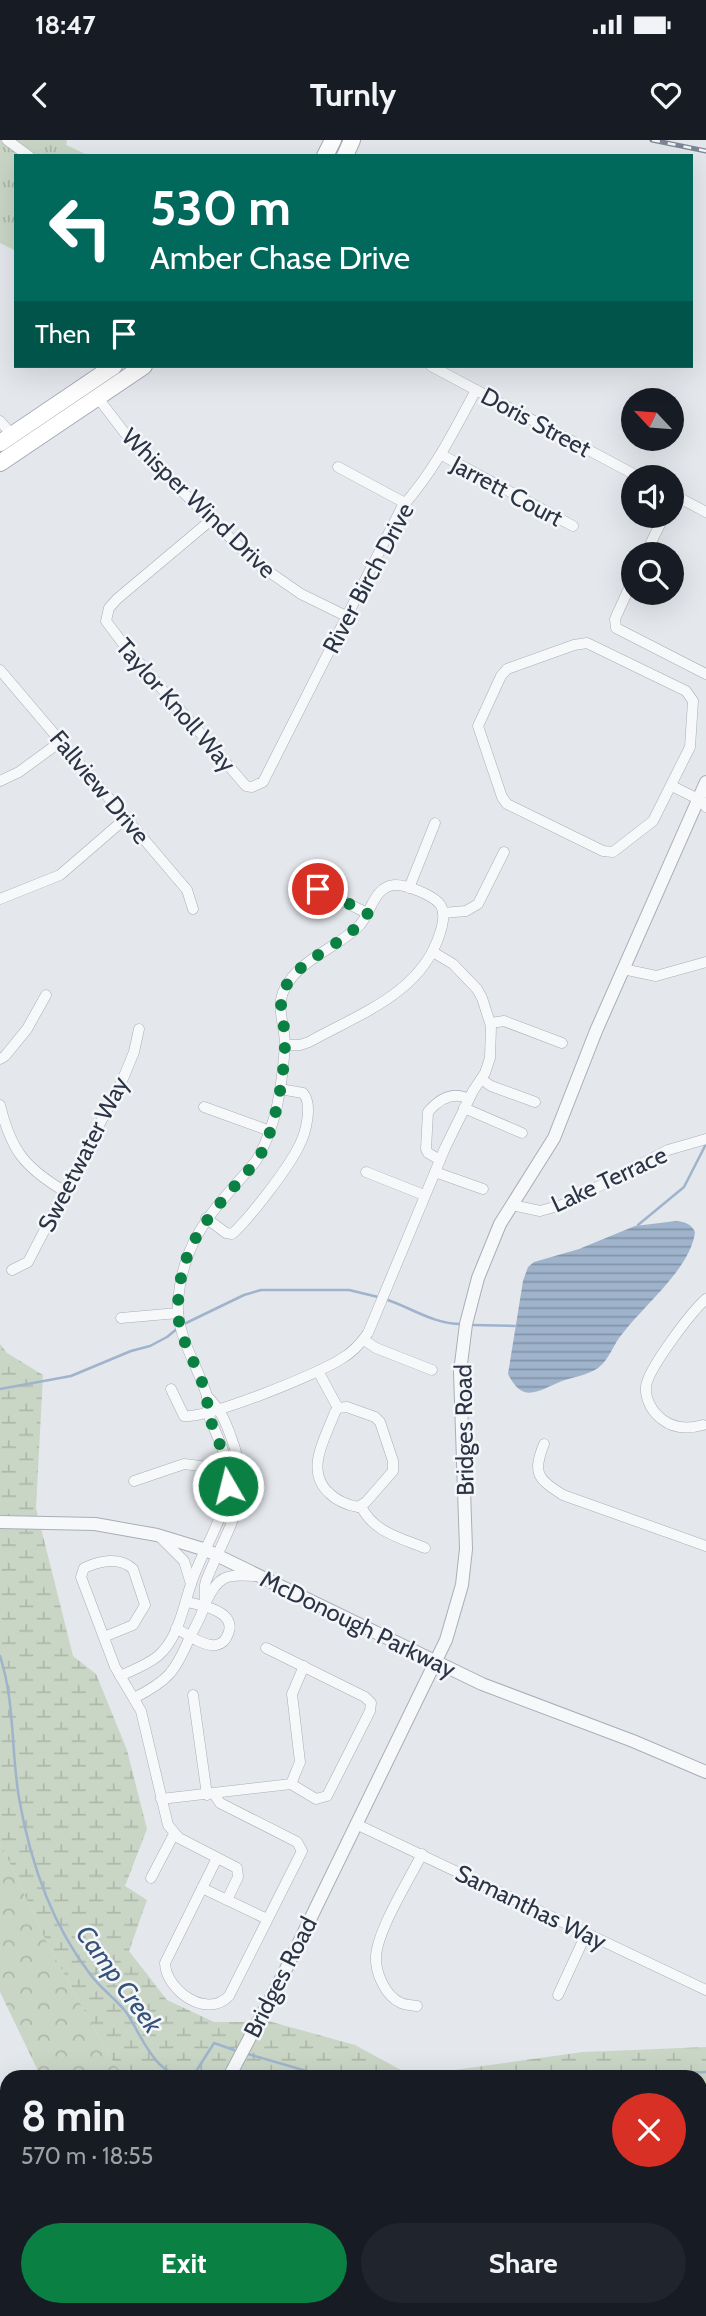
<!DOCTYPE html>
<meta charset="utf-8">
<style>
body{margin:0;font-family:Cabin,sans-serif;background:#20242c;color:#f1f3f6;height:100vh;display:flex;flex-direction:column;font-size:26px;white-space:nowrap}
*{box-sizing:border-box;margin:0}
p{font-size:23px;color:#9ea1a6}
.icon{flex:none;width:38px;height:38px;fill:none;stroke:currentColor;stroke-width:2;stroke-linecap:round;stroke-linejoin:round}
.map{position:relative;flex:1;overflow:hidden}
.side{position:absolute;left:0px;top:1930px;width:707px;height:247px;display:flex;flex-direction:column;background:#171b24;border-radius:21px 21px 0 0;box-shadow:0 7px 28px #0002}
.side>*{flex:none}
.banner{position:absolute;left:14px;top:14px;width:679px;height:214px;border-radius:0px;box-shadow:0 7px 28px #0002;background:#00695c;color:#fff;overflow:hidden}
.needle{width:46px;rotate:296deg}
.fabs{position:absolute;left:621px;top:248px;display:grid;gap:14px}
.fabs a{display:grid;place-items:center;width:63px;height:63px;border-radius:50%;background:#171b24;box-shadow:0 7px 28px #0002;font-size:35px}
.pin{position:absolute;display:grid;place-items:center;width:60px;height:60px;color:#fff;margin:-30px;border:4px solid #fff;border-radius:50%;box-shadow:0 2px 7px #0007}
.me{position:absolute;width:77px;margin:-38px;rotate:352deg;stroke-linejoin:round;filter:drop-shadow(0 0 5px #0008)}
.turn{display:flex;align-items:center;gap:24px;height:147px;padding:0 21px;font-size:32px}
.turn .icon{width:91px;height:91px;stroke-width:2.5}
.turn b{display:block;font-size:49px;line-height:60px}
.then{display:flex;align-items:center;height:66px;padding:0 21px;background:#0003;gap:14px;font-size:26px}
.round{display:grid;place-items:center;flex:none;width:74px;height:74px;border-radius:37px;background:#20242c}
.headline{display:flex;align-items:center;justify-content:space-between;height:119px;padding:0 21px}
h1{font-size:42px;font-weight:800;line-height:52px}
.cta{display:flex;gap:14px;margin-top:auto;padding:14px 21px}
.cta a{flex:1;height:80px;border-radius:42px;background:#0b8043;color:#fff;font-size:28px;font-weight:800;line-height:80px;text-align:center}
.cta a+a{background:#20242c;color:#f1f3f6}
.status{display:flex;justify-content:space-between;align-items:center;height:49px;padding:0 35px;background:#171b24;direction:ltr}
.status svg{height:19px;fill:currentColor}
header{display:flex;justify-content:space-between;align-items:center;height:91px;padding:0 21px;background:#171b24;font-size:32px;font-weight:800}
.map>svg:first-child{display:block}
</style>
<div class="status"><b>18:47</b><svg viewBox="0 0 49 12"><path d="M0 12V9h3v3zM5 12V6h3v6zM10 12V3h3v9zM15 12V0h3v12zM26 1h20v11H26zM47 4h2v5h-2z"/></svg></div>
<header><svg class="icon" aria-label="back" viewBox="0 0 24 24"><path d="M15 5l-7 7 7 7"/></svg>Turnly<svg class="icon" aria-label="heart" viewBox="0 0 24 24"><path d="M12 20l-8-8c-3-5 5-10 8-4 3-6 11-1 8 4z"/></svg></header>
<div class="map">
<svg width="706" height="2176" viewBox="0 0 706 2176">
<defs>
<pattern id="forest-crowns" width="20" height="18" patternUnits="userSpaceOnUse" patternTransform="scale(1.75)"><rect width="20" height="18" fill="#c9d6c5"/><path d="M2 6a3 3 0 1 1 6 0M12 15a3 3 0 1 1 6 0" fill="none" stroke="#adb8ab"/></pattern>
<pattern id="wetland-marsh" width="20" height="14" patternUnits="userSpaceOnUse" patternTransform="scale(1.75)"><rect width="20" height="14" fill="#c9d6c5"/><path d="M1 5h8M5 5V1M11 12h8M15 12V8" fill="none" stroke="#adb8ab"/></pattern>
<pattern id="park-tufts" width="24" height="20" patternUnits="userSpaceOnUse" patternTransform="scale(1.75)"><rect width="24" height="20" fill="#c9d6c5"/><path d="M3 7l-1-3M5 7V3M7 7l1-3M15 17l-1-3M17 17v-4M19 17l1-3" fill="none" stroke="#adb8ab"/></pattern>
<pattern id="water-rules" width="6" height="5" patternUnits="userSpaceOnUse" patternTransform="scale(1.75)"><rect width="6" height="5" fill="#9fb4cc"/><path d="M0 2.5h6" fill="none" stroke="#8293a7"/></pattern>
</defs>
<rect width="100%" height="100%" fill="#e4e7ec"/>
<polygon fill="url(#forest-crowns)" points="0,1702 48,1805 110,1917 124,1937 41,1937 0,1852"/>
<polygon fill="url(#wetland-marsh)" points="0,1204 7,1213 43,1235 36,1368 73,1516 96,1534 127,1610 147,1689 125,1746 147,1760 129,1811 167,1860 214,1882 243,1882 261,1879 355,1905 412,1936 583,1912 706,1907 706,2012 700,2014 700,1937 124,1937 110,1917 48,1805 0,1702"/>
<polygon fill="url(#park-tufts)" points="0,0 67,0 66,5 90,16 16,16 16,111 0,103"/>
<path fill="url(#water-rules)" d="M676 1081C686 1082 691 1084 695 1092 691 1128 644 1165 623 1193 613 1204 610 1219 598 1228 587 1235 574 1237 562 1241 539 1250 523 1265 508 1234L523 1141 528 1127 534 1122 579 1109 635 1086Z"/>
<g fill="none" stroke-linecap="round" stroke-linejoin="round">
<g stroke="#9fb4cc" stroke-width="2.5">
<polyline points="638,1085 684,1047 706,1004"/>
<path d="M385 1159C410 1167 433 1184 461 1184"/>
<polyline points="184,1184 244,1155 261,1150 349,1150 378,1157"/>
<polyline points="471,1185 516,1186"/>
<polyline points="0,1249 71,1236 131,1211 150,1206 167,1197 178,1188"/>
<path d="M0 1516C15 1562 11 1611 19 1658 30 1721 50 1782 90 1834 100 1848 115 1858 126 1872 141 1893 158 1947 195 1933L214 1903 234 1910"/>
<polyline points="248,1914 327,1937"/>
<polyline points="585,1937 706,1932"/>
<polyline points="281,2176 286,2170"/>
</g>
<g stroke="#a9aeb7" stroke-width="11">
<g id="minor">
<polyline points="7,0 29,16"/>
<polyline points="431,226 641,338"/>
<polyline points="98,258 124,292 153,323 255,422 301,454 346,476"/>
<polyline points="0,281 12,295"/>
<polyline points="442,315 573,386"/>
<polyline points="338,327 405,363"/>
<polyline points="672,354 706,372"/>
<path d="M211 380 117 459 109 468 106 481 124 505 246 646 252 647 263 642 402 367C434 331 453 293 476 250"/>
<polyline points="645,415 664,376"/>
<polyline points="634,437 615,479 616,488 706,534"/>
<polygon points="587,503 686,551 693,561 690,607 653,681 613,712 603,711 507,664 502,657 478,586 501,536 507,529 574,505"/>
<polyline points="0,530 187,750 193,769"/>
<polyline points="0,641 19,632 60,602"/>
<polyline points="672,646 702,661 706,667"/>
<polyline points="300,740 367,773"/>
<polyline points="409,748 435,683"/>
<polyline points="0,759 60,735 126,678"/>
<polyline points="443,773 466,771 478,764 504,712"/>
<polyline points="623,829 656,836 706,822"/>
<polyline points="491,883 504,881 562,903"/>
<polyline points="0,919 5,916 27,889 46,855"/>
<polyline points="481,939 491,946 535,962"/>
<path d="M0 965C11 1010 24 1027 64 1051"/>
<polyline points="204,967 270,991"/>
<polyline points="464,968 522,993"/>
<path d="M440 1020 428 1013 426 1009 428 972C439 959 453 951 469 959"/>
<polyline points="366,1032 424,1055"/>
<polyline points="435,1032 483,1049"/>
<polyline points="512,1065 540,1071 565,1064 668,1010 706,999"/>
<path d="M206 1078 226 1093 232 1094C250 1078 289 1027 299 1006 306 993 313 964 303 953L280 949"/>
<polyline points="12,1130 28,1122 122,941 134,912 139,889"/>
<polyline points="121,1178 178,1173"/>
<polyline points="364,1200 376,1208 432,1230"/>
<polyline points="318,1231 338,1268"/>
<path d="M171 1249 184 1276C207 1279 318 1234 341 1219 352 1213 361 1203 368 1193L445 1008 473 951 485 933 490 918 491 886 482 858 477 849 453 824 433 812"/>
<path d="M347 1267 375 1277 380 1282 393 1321V1331L366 1362 358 1367C347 1365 337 1361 329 1353 304 1330 326 1297 335 1272L338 1268Z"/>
<path d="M703 1285C689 1289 675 1289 663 1280 653 1273 645 1260 646 1247 647 1230 692 1171 706 1159"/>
<path d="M544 1304C532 1334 538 1339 563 1355L706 1406"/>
<polyline points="134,1341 184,1324 233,1330"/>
<path d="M361 1366C373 1392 401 1398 425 1408"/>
<polyline points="160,1397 184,1421 191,1444"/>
<path d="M206 1462C218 1436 226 1434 254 1436"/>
<path d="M176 1488C186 1494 204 1507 216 1505 222 1504 226 1500 228 1494 238 1472 202 1465 187 1462"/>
<path d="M104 1497 133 1485 145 1465 133 1429C120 1416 99 1421 84 1428L81 1437 115 1527 141 1571 168 1685 179 1698 237 1728 238 1737 227 1760"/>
<polyline points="266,1508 365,1557 371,1563 370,1571 327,1656 316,1659 291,1644"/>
<path d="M120 1536C133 1530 147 1525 158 1516 178 1499 183 1468 191 1444 202 1409 227 1377 228 1340 229 1319 218 1298 210 1279 207 1270 209 1261 206 1253 196 1223 176 1194 178 1162 183 1096 216 1068 256 1021 277 986 282 945 285 905H300L309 902C359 874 422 853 440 793 443 784 446 771 439 763 430 754 407 745 395 745 373 746 371 775 358 787 336 808 299 820 285 848 275 866 285 885 285 905"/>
<polyline points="193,1555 207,1655"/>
<path d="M134 1558C168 1541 175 1532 190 1497 195 1487 201 1477 204 1467 206 1459 203 1449 206 1441 228 1385 255 1359 231 1297 225 1280 220 1269 207 1256"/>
<path d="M214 1654 220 1663 297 1702 302 1711 229 1856C207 1879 166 1851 165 1823L217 1718"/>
<polyline points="161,1659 291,1644 300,1622 292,1554 304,1526"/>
<polyline points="356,1684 706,1850"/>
<polyline points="151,1738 174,1694"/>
<polyline points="202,1748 267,1779"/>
<polyline points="558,1855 586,1794"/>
<path d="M417 1866C412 1865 405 1865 401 1863 385 1856 375 1832 376 1816 378 1789 409 1740 422 1714"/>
<polyline points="700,2072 706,2075"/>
<polyline points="0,2163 7,2155"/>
<polyline points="700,2163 706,2167"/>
<polyline points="189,2170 205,2174 214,2170"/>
<polyline points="561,2170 565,2176"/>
</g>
</g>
<g stroke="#a9aeb7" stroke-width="14">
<g id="tertiary">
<polyline points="0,1382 95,1384 157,1395 206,1410 482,1544 633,1601 706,1632"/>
<polyline points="229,1937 285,1831 446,1500 462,1445 466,1409 460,1232 466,1184 478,1138 500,1084 554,998 596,891 706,642"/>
<polyline points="105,2176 108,2170"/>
</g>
</g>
<g stroke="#a3abb8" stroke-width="18">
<g id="primary">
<polyline points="325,16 333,0"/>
<polyline points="345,16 352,0"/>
<polyline points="0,303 114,226"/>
<polyline points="0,323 144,226"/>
</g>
</g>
<use href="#minor" stroke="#f7f8fa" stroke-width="10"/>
<use href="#tertiary" stroke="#f7f8fa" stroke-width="12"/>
<use href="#primary" stroke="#fff" stroke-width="16"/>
<g stroke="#7d8696" stroke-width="5">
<polyline id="rail" points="652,0 706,11"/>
</g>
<use href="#rail" stroke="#f4f6f9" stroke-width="2.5" stroke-dasharray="8" stroke-linecap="butt"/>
</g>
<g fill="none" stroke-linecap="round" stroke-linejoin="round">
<path stroke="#0b8043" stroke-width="12" stroke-dasharray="0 21.6" d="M228 1346C230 1320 216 1300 209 1275 207 1269 208 1261 206 1255 199 1226 178 1200 178 1170 178 1116 200 1086 233 1048 246 1033 260 1020 267 1001 278 970 284 936 285 903 286 882 275 865 286 846 303 815 348 805 368 773L318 749"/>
</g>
<g text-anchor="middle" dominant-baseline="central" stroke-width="5" stroke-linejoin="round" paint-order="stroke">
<g font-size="24" fill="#2b3445" stroke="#f4f6f9">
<text transform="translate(536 282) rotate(28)">Doris Street</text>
<text transform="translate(507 351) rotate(28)">Jarrett Court</text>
<text transform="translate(199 363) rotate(44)">Whisper Wind Drive</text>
<text transform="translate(368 438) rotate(-62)">River Birch Drive</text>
<text transform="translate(176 565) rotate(49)">Taylor Knoll Way</text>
<text transform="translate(100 647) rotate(50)">Fallview Drive</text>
<text transform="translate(83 1014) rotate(-63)">Sweetwater Way</text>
<text transform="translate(609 1039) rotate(-25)">Lake Terrace</text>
<text transform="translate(464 1290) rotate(-91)">Bridges Road</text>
<text transform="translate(358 1484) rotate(26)">McDonough Parkway</text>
<text transform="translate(531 1767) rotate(26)">Samanthas Way</text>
<text transform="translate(280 1837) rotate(-63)">Bridges Road</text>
</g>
<g font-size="26" font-style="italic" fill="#34527a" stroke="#f4f6f9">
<text transform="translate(119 1839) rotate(54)">Camp Creek</text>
</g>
</g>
</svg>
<div class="fabs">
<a><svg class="needle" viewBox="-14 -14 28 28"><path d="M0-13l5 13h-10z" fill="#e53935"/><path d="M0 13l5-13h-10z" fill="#9ea1a6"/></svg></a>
<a><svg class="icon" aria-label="sound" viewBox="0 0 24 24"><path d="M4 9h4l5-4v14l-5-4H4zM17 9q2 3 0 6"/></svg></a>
<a><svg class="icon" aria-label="search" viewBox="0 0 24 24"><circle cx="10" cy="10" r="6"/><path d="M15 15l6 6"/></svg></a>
</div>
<div class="pin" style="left:318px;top:749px;background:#d93025"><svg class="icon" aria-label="arrive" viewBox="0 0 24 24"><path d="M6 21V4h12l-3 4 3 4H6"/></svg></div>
<svg class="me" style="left:228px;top:1346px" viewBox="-20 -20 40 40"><circle r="17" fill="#0b8043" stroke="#fff" stroke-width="3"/><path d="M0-11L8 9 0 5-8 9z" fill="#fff"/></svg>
<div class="banner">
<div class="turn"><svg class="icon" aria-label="left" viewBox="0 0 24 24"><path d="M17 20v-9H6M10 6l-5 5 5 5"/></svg><div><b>530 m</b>Amber Chase Drive</div></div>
<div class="then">Then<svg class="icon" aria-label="arrive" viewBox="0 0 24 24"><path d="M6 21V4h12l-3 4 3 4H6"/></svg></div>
</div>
<section class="side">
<div class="headline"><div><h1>8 min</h1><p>570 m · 18:55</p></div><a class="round" style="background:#d93025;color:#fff"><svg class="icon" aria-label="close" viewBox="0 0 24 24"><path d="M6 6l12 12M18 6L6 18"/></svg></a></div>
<div class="cta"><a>Exit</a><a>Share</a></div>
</section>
</div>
